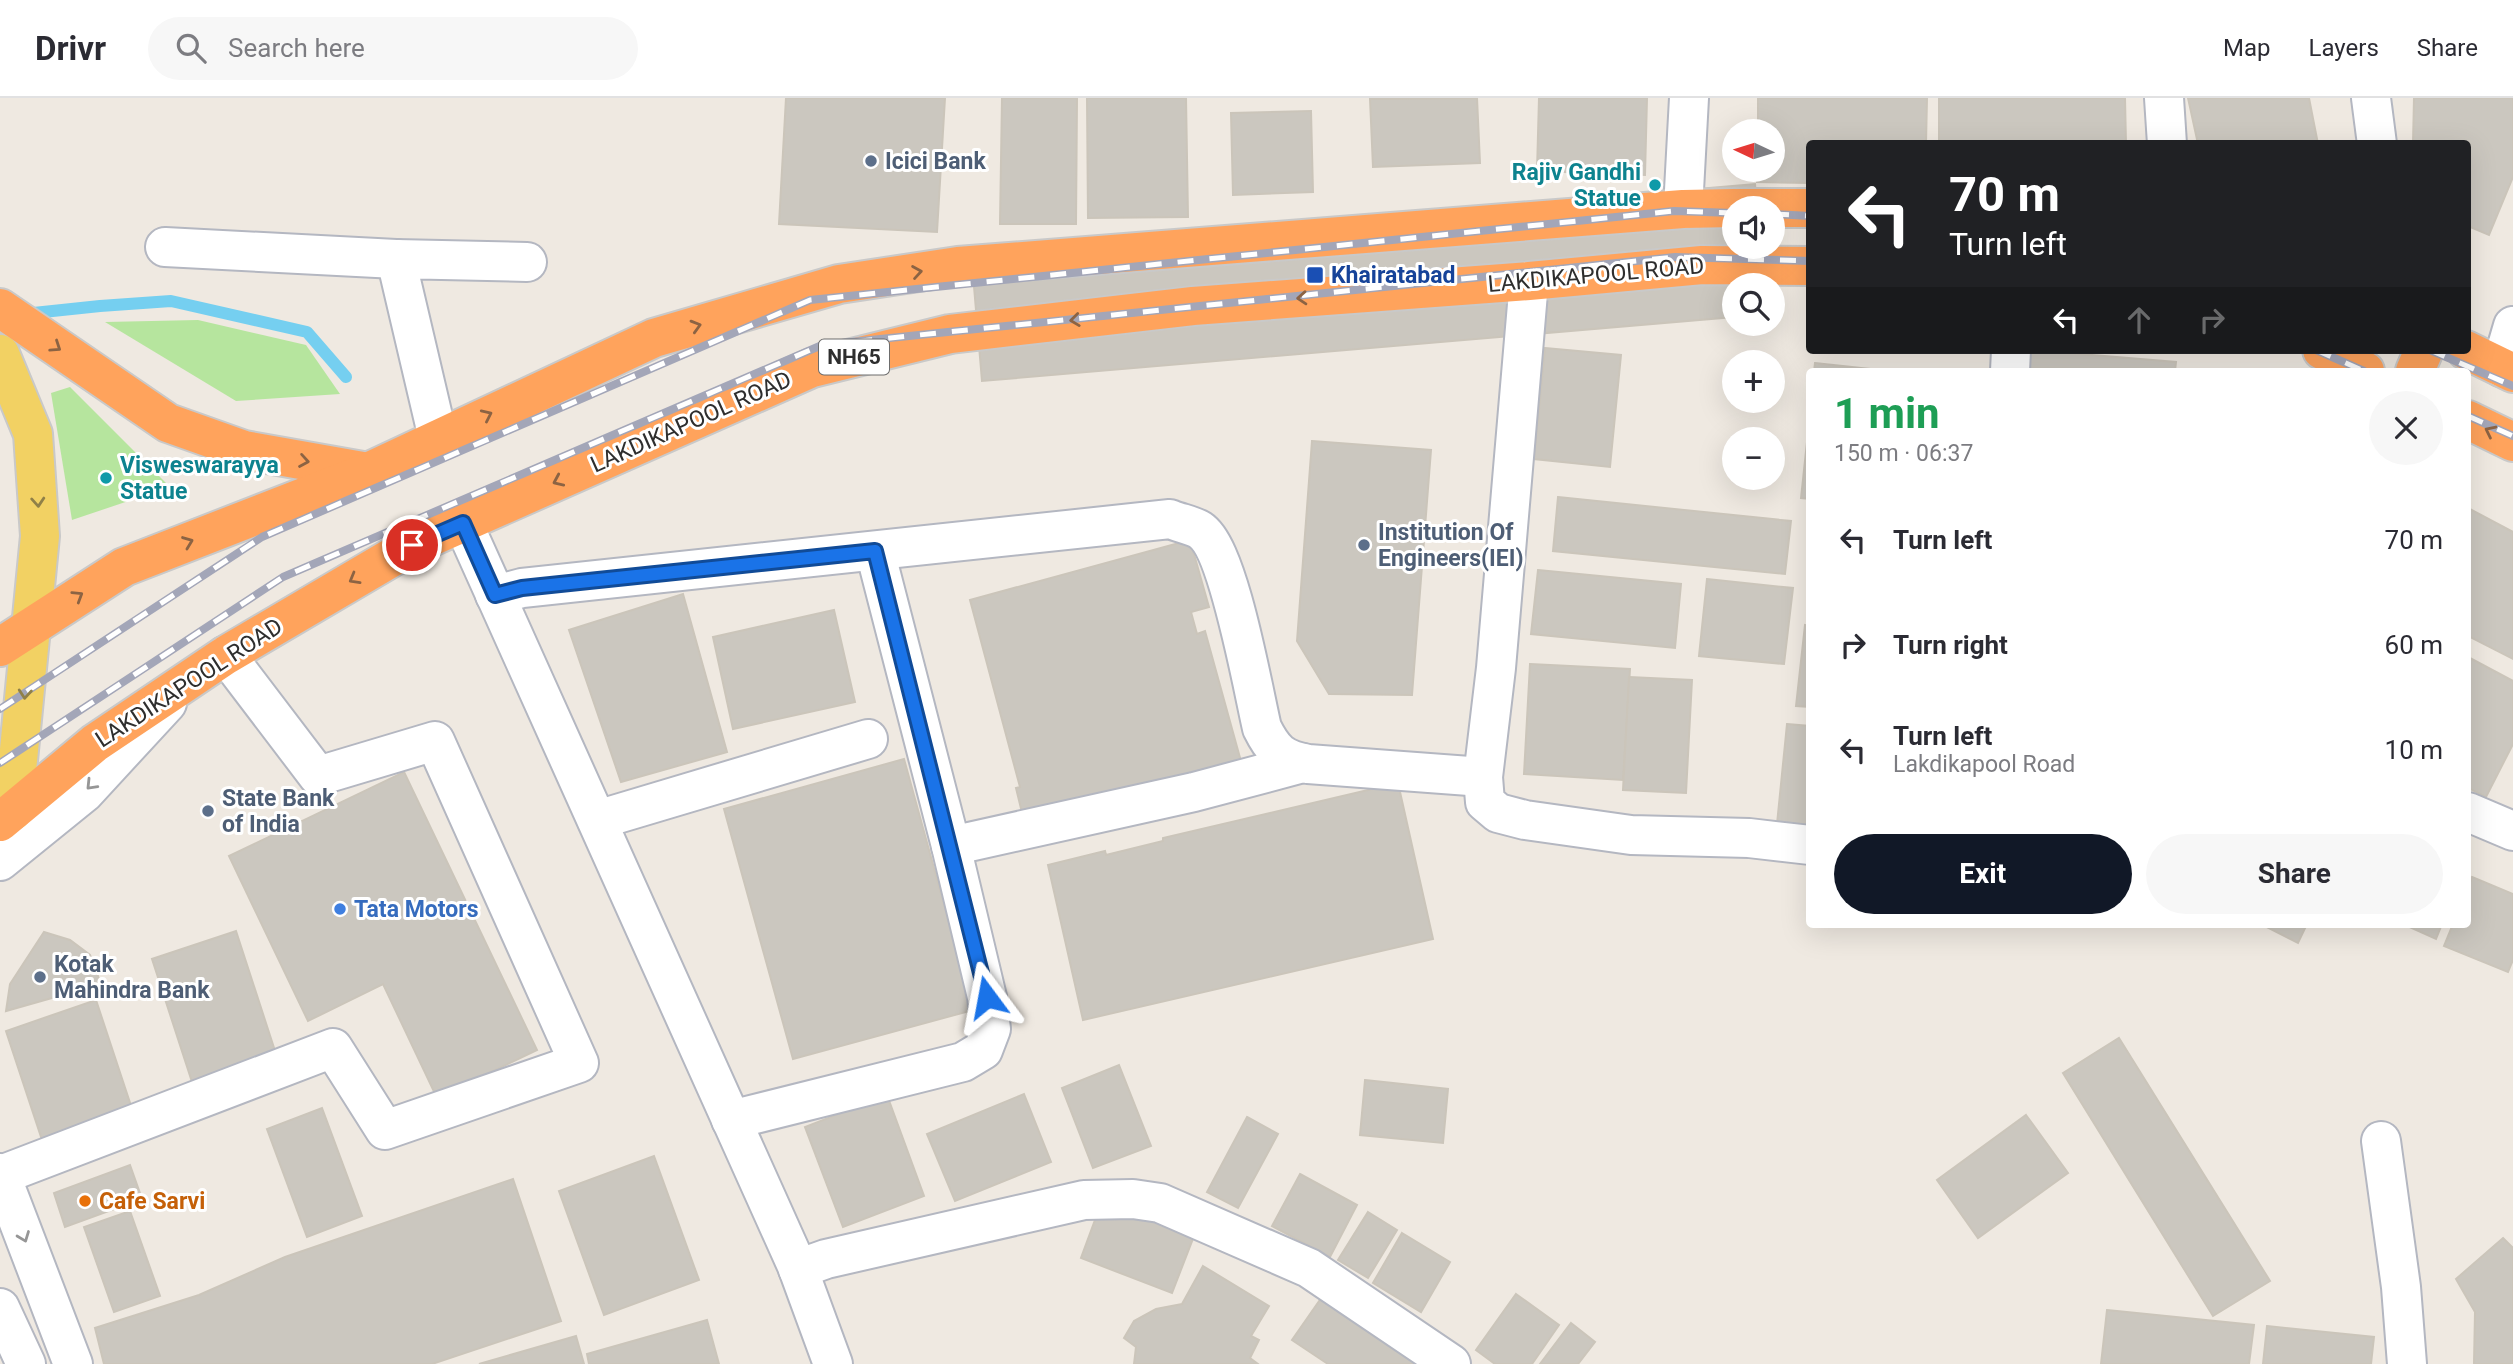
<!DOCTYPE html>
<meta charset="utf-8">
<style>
body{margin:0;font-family:Roboto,sans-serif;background:#f7f7f7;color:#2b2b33;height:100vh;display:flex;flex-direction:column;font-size:26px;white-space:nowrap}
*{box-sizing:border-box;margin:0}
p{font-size:23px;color:#7c7c81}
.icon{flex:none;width:38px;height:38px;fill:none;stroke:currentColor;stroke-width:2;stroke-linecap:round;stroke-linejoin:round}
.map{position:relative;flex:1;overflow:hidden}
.drawer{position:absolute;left:1806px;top:270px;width:665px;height:560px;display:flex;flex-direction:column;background:#fff;border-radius:7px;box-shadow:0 7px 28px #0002}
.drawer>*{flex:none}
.guide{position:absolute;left:1806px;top:42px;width:665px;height:214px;border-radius:7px;box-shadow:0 7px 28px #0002;background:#202124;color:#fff;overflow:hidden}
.needle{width:46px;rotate:274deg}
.fabs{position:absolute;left:1722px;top:21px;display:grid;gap:14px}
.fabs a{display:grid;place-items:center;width:63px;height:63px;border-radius:50%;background:#fff;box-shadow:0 7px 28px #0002;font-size:35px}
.pin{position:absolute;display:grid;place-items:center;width:60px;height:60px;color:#fff;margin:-30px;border:4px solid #fff;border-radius:50%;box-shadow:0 2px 7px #0007}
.me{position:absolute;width:77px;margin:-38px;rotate:347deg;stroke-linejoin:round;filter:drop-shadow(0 0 5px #0008)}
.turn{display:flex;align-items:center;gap:24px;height:147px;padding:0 28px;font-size:32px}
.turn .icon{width:91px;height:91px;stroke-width:2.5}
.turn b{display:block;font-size:49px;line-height:60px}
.lanes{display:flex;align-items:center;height:66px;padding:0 28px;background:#0003;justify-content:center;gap:35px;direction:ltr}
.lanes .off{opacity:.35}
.round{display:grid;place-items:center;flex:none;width:74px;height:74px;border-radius:37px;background:#f7f7f7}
.head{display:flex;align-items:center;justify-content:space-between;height:119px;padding:0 28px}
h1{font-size:42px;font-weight:700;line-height:52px;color:#1e9e55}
.action{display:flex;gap:14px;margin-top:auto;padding:14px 28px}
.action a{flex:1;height:80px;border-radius:42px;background:#111827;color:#fff;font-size:28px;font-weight:700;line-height:80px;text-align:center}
.action a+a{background:#f7f7f7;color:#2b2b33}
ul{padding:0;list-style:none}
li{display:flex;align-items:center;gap:21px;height:105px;padding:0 28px}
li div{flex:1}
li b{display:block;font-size:26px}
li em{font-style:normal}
header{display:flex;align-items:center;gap:42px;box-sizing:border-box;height:98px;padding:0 35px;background:#fff;border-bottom:2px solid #e1e1e2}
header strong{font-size:33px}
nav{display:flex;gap:38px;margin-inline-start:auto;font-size:24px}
.search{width:490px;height:63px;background:#f7f7f7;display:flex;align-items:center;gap:18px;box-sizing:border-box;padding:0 24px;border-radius:38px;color:#7c7c81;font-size:26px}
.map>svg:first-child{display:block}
</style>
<header>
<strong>Drivr</strong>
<div class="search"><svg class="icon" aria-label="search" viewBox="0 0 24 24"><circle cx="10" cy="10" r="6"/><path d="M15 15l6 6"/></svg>Search here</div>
<nav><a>Map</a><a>Layers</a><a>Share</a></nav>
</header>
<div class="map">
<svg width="2513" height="1266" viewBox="0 0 2513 1266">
<rect width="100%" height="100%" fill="#efe9e1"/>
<g fill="#b6e59e">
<polygon points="198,222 306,247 340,296 236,303 105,224"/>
<polygon points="70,289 170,389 72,422 51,295"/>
</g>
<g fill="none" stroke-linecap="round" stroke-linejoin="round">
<polyline stroke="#75cff0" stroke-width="12" points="24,216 100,208 171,203 307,234 346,279"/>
</g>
<g fill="#cbc7bf" stroke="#cbc5ba" stroke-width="2">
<polygon points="786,0 945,0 937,134 779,126"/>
<polygon points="1002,0 1077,0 1076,126 1000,126"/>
<polygon points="1087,0 1186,0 1188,119 1088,120"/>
<polygon points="1477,0 1480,65 1373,69 1370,1"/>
<polygon points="1539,0 1647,0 1645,77 1537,73"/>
<polygon points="1758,0 1927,0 1926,46 1810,46 1810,85 1757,84 1757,72 1773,72 1773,33 1758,33"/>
<polygon points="1939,0 2125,0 2126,46 1939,46"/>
<polygon points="2188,0 2309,0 2318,46 2198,46"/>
<polygon points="2414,0 2513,0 2513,79 2489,137 2468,128 2468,46 2413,46"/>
<polygon points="1311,13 1313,94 1233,97 1231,15"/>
<polygon points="1755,86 1757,110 1734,110 1734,149 1760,149 1764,187 1734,187 1734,219 982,283 971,153"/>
<polygon points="1545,250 1621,257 1610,369 1534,361"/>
<polygon points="2031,252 2176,264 2175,273 2029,273"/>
<polygon points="1815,265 1889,273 1814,273"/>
<polygon points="1810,316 1810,401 1801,400"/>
<polygon points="1312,343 1431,352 1412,597 1329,596 1297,543"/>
<polygon points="1558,399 1791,423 1785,476 1553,453"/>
<polygon points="2468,410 2513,434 2513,561 2468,538"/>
<polygon points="1190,442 1209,509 1191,514 1197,536 1205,533 1242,667 1025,727 1016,690 1020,689 970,502"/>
<polygon points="1538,472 1681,486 1675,550 1531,536"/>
<polygon points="1707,481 1793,490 1784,566 1699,558"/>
<polygon points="683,496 727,654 621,684 569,532"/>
<polygon points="834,512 855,604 733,631 713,539"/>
<polygon points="1805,527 1810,528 1810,609 1796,608"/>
<polygon points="2468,559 2513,583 2513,646 2486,699 2468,690"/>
<polygon points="1530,566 1630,571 1623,682 1524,676"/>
<polygon points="1629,579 1692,582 1686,695 1623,692"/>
<polygon points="1787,626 1810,628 1810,730 1777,726"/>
<polygon points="904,661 973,912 793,961 724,711"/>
<polygon points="404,674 537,952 437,1000 383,886 308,923 229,758"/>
<polygon points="1398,685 1433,841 1083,922 1048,767 1105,753 1106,757 1163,743 1163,740"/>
<polygon points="2472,779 2513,796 2513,862 2508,874 2444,848 2453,826 2468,826 2468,791"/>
<polygon points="2261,826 2307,826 2298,845"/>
<polygon points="2403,826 2442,826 2436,841"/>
<polygon points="236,833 277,959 193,987 152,861"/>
<polygon points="44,834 70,842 90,857 101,886 6,913 10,886"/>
<polygon points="96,902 135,1020 45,1051 6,933"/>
<polygon points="2119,940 2270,1183 2213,1218 2063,975"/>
<polygon points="1119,967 1151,1048 1093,1070 1062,990"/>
<polygon points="1365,982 1448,991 1443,1045 1360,1037"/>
<polygon points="1024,996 1051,1064 955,1103 927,1036"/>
<polygon points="887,997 924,1098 843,1129 805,1029"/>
<polygon points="322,1010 362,1118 307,1139 267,1031"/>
<polygon points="2026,1017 2068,1075 1978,1140 1937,1082"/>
<polygon points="1247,1019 1278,1036 1238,1110 1207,1094"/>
<polygon points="654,1058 699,1182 604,1217 559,1093"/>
<polygon points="130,1067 142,1101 65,1129 54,1095"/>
<polygon points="1300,1076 1357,1107 1330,1159 1272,1128"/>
<polygon points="513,1081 561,1223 432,1266 104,1266 95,1230 199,1197 285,1159"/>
<polygon points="1102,1103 1194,1138 1172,1195 1081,1160"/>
<polygon points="130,1113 160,1198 114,1214 84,1129"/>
<polygon points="1368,1114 1397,1132 1368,1180 1338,1162"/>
<polygon points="1402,1135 1450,1164 1421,1214 1373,1185"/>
<polygon points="2503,1140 2513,1150 2513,1266 2474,1266 2475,1214 2456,1181"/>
<polygon points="1203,1168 1269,1208 1251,1238 1259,1242 1250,1260 1258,1266 1134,1266 1136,1249 1124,1240 1134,1223 1156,1211 1182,1206"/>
<polygon points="1324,1196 1436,1266 1328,1266 1292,1242"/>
<polygon points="1516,1196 1559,1227 1532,1266 1495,1266 1476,1252"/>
<polygon points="2107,1212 2254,1227 2249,1266 2101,1266"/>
<polygon points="707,1222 719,1266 589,1266 587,1256"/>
<polygon points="1571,1225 1595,1244 1578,1266 1540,1266"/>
<polygon points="2267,1228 2374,1239 2371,1266 2263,1266"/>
<polygon points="576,1238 584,1266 479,1266"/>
</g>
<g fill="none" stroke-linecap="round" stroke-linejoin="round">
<g stroke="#b4b7c1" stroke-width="42">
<g id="minor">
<polyline points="2164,0 2167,46"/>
<polyline points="2371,0 2377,46"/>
<polyline points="1683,111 1689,0"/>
<polyline points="165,149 396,161"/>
<polyline points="1529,183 1496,570 1483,679 1485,704 1498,715 1525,722 1631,737 1749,740 1810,747"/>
<polyline points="2501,269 2513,228"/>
<polyline points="2010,273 2011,252"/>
<polyline points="438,340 396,161 527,164"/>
<polyline points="463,425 797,1168 833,1266"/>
<path d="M495 497 522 490 1170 421C1179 425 1192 427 1200 432 1229 451 1253 592 1262 630 1274 654 1282 661 1308 666L1483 679"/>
<polyline points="2468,714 2513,733"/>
<polyline points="597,722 868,641"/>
<polyline points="951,748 1194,694 1303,665"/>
<polyline points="0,763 84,695 167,605"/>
<polyline points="731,1022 963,964 983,952 991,931 987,899 951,748 875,453"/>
<polyline points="2381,1043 2401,1189 2407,1266"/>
<polyline points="0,1075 73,1266"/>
<polyline points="1,1077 333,950 385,1032 579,965 435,643 318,678 226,557"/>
<polyline points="798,1171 826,1161 1084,1102 1133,1101 1160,1105 1309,1170 1451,1266"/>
<polyline points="0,1210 26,1266"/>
</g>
</g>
<g stroke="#c9c9c9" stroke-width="42">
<polyline id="major" points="0,256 33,336 40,438 13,713"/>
</g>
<g stroke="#c9c9c9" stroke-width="42">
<g id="highway">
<polyline points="1738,110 1810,110"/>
<polyline points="0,210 168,325 244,352 368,374"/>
<polyline points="2322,252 2365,273"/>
<polyline points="2466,252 2513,275"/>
<polyline points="2415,273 2424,252"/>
<polyline points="2468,322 2513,344"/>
<polyline points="0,549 124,469 368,374 654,240 839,186 958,168 1683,111 1734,110"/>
<polyline points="0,724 95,645 226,557 413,447 812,270 950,236 1193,208 1529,183 1702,167 1810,168"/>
</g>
</g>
<use href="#minor" stroke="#fff" stroke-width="38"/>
<use href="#major" stroke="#f2d163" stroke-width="38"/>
<use href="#highway" stroke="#ffa35c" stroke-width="38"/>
<g stroke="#a3a6b8" stroke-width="8">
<g id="rail">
<polyline points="1773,116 1810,118"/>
<polyline points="2316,252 2364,273"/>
<polyline points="2430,252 2513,288"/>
<polyline points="2468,318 2513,338"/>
<polyline points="0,611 262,439 810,202 1674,113 1734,115"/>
<polyline points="0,665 283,479 822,247 1675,159 1810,163"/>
</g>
</g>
<use href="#rail" stroke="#fff" stroke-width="5" stroke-dasharray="16" stroke-linecap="butt"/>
</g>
<defs><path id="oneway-chevron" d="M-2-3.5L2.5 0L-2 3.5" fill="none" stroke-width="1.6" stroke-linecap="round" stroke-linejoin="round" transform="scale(1.75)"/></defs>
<g stroke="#8c6343">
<use href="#oneway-chevron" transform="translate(917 174) rotate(-9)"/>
<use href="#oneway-chevron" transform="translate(1302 200) rotate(176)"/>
<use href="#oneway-chevron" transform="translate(1075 222) rotate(173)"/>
<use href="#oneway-chevron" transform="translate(696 228) rotate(-16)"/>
<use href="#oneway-chevron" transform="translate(56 249) rotate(34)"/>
<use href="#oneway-chevron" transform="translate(487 317) rotate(-25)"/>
<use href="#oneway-chevron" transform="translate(2490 333) rotate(-154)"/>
<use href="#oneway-chevron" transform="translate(304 363) rotate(10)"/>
<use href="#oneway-chevron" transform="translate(558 383) rotate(156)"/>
<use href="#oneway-chevron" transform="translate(188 444) rotate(-21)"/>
<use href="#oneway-chevron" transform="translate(354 481) rotate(150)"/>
<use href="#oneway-chevron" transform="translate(78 498) rotate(-32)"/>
</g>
<g stroke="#908048">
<use href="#oneway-chevron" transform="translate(38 404) rotate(86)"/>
<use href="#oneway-chevron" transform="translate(25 596) rotate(95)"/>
</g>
<g stroke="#969696">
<use href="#oneway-chevron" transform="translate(91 687) rotate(134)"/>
<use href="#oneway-chevron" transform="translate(24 1139) rotate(69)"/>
</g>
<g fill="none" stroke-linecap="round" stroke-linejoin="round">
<g stroke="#114b97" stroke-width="18">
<polyline id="route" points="412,447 463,425 495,497 522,490 875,453 987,899"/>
</g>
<use href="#route" stroke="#1a73e8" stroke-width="12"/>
</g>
<g fill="#5c6f8a" stroke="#fff" stroke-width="2.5">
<circle cx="871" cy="63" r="7"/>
<circle cx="1364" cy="447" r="7"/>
<circle cx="208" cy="713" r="7"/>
<circle cx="40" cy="879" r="7"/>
</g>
<g fill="#0f9aa8" stroke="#fff" stroke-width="2.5">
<circle cx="1655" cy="87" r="7"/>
<circle cx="106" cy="380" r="7"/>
</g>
<rect fill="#1a4fb4" stroke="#fff" stroke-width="2.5" x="1306" y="168" width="18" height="18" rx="3.5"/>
<circle fill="#3f7fe0" stroke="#fff" stroke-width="2.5" cx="340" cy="811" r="7"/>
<circle fill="#e8710a" stroke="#fff" stroke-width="2.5" cx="85" cy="1103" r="7"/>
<g text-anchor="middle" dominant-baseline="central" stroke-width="6" stroke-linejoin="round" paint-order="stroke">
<rect fill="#fff" stroke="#6d6d6d" stroke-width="2" x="819" y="241.5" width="70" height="35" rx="5"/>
<g font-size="21" font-weight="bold" fill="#2e2e2e">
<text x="854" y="259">NH65</text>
</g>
<g font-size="23" font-weight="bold" fill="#4e5e75" stroke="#fff" text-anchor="start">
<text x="885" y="63">Icici Bank</text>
<text x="1378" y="434">Institution Of<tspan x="1378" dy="26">Engineers(IEI)</tspan></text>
<text x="222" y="700">State Bank<tspan x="222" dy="26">of India</tspan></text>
<text x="54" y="866">Kotak<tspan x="54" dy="26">Mahindra Bank</tspan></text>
</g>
<g font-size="23" font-weight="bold" fill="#0d838f" stroke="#fff" text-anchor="end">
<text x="1641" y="74">Rajiv Gandhi<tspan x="1641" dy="26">Statue</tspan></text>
<text x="120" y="367" text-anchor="start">Visweswarayya<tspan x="120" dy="26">Statue</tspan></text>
</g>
<g font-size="23" font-weight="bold" fill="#164399" stroke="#fff" text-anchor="start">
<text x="1331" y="177">Khairatabad</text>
</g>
<g font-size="23" fill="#2e2e2e" stroke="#fff">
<text transform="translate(1596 177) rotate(-5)">LAKDIKAPOOL ROAD</text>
<text transform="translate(691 324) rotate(-24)">LAKDIKAPOOL ROAD</text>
<text transform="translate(189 585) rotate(-33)">LAKDIKAPOOL ROAD</text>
</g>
<g font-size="23" font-weight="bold" fill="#366cbe" stroke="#fff" text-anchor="start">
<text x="354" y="811">Tata Motors</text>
</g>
<g font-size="23" font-weight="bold" fill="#c56008" stroke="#fff" text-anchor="start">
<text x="99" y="1103">Cafe Sarvi</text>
</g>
</g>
</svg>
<div class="fabs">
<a><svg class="needle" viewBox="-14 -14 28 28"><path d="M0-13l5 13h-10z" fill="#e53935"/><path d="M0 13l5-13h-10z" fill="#7c7c81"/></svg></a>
<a><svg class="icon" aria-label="sound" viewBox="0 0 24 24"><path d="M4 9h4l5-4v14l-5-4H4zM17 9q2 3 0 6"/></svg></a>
<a><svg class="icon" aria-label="search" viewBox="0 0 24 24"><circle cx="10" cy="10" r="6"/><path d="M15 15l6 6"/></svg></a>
<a>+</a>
<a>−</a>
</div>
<div class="pin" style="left:412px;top:447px;background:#d93025"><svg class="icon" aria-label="arrive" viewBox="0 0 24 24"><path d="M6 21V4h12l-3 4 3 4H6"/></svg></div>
<svg class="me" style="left:987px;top:899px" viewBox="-20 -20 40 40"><path d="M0-17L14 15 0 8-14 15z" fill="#1a73e8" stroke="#fff" stroke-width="4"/></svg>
<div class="guide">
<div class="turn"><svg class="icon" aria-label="left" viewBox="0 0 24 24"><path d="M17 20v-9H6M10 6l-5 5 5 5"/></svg><div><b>70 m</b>Turn left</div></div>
<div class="lanes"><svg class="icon" aria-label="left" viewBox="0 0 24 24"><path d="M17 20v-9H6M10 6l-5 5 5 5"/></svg><svg class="icon off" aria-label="ahead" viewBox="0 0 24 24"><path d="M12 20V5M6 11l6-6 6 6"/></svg><svg class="icon off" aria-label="right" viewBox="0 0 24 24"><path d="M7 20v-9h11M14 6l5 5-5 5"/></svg></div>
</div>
<section class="drawer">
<div class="head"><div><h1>1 min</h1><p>150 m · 06:37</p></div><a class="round"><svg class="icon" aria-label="close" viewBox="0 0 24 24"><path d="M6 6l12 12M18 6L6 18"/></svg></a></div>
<ul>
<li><svg class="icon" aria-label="left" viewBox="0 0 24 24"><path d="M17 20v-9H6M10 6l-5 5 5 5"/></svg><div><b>Turn left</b></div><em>70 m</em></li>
<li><svg class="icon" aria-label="right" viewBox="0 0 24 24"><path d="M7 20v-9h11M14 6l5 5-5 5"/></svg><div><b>Turn right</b></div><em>60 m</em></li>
<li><svg class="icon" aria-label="left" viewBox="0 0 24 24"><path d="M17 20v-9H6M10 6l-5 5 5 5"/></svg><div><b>Turn left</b><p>Lakdikapool Road</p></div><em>10 m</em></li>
</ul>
<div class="action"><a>Exit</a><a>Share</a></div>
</section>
</div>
